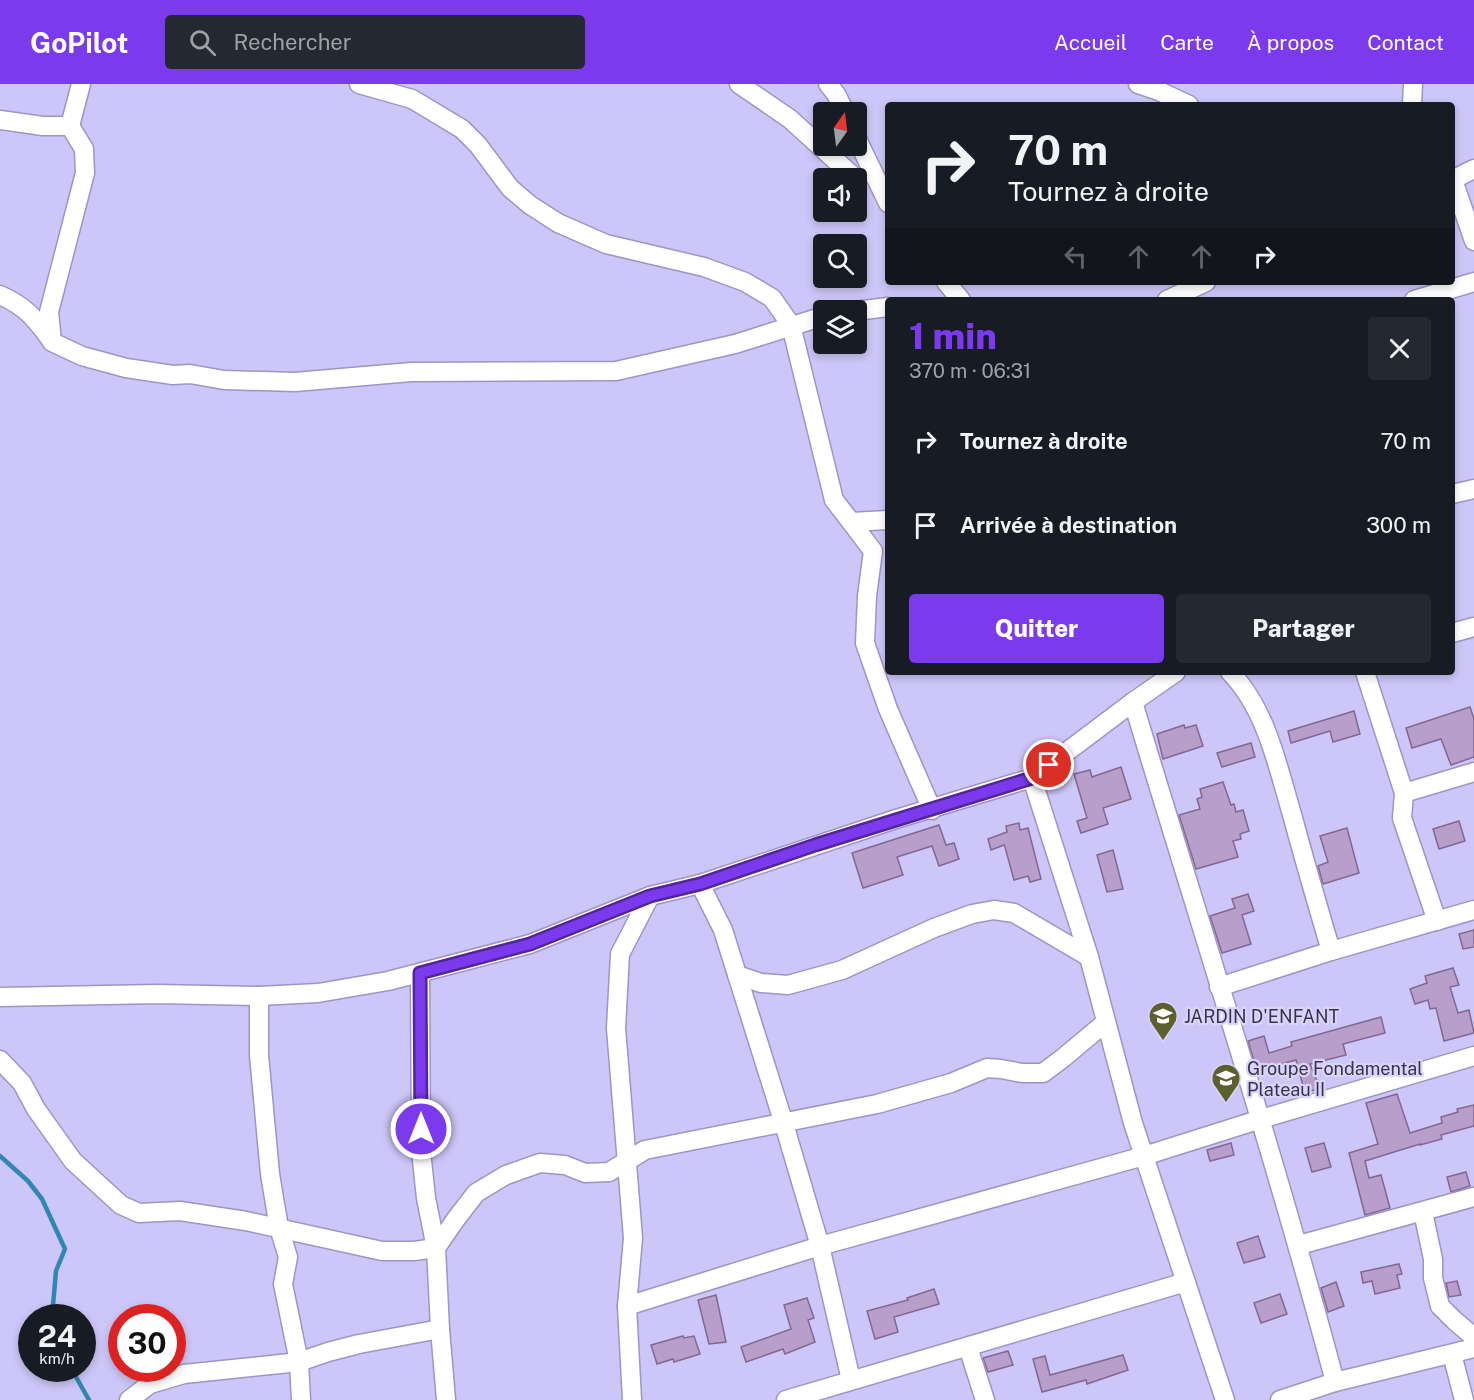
<!DOCTYPE html>
<html lang="fr">
<meta charset="utf-8">
<style>
body{margin:0;font-family:"Public Sans",sans-serif;background:#242831;color:#f1f3f6;height:100vh;display:flex;flex-direction:column;font-size:22px;white-space:nowrap}
*{box-sizing:border-box;margin:0}
p{font-size:20px;color:#9ea1a6}
.icon{flex:none;width:33px;height:33px;fill:none;stroke:currentColor;stroke-width:2;stroke-linecap:round;stroke-linejoin:round}
.map{position:relative;flex:1;overflow:hidden}
.side{position:absolute;left:885px;top:213px;width:570px;height:378px;display:flex;flex-direction:column;background:#171b24;border-radius:6px;box-shadow:0 3px 9px #0003}
.side>*{flex:none}
.banner{position:absolute;left:885px;top:18px;width:570px;height:183px;border-radius:6px;box-shadow:0 3px 9px #0003;background:#171b24;color:#f1f3f6;overflow:hidden}
.needle{width:39px;rotate:14deg}
.controls{position:absolute;left:813px;top:18px;display:grid;gap:12px}
.controls a{display:grid;place-items:center;width:54px;height:54px;border-radius:6px;background:#171b24;box-shadow:0 3px 9px #0003;font-size:30px}
.speed{position:absolute;left:18px;top:1220px;display:flex;gap:12px;font-size:30px;font-weight:700;text-align:center}
.speed>*{display:grid;place-content:center;width:78px;height:78px;border-radius:50%;background:#171b24;box-shadow:0 3px 9px #0003;line-height:1}
.speed small{font-size:15px;font-weight:400}
.speed .limit{border:9px solid #d22;background:#fff;color:#111}
.pin{position:absolute;display:grid;place-items:center;width:51px;height:51px;color:#fff;margin:-26px;border:3px solid #fff;border-radius:50%;box-shadow:0 2px 6px #0007}
.me{position:absolute;width:66px;margin:-33px;rotate:0deg;stroke-linejoin:round;filter:drop-shadow(0 0 4px #0008)}
.turn{display:flex;align-items:center;gap:21px;height:126px;padding:0 24px;font-size:27px}
.turn .icon{width:78px;height:78px;stroke-width:2.5}
.turn b{display:block;font-size:42px;line-height:51px}
.lanes{display:flex;align-items:center;height:57px;padding:0 24px;background:#0003;justify-content:center;gap:30px;direction:ltr}
.lanes .off{opacity:.35}
.round{display:grid;place-items:center;flex:none;width:63px;height:63px;border-radius:6px;background:#242831}
.head{display:flex;align-items:center;justify-content:space-between;height:102px;padding:0 24px}
h1{font-size:36px;font-weight:800;line-height:45px;color:#7c3aed}
.cta{display:flex;gap:12px;margin-top:auto;padding:12px 24px}
.cta a{flex:1;height:69px;border-radius:6px;background:#7c3aed;color:#fff;font-size:24px;font-weight:800;line-height:69px;text-align:center}
.cta a+a{background:#242831;color:#f1f3f6}
ul{padding:0;list-style:none}
li{display:flex;align-items:center;gap:18px;height:84px;padding:0 24px}
li div{flex:1}
li b{display:block;font-size:22px}
li em{font-style:normal}
header{display:flex;align-items:center;gap:36px;box-sizing:border-box;height:84px;padding:0 30px;background:#7c3aed;color:#fff}
header strong{font-size:28px}
nav{display:flex;gap:33px;margin-inline-start:auto;font-size:21px}
.search{width:420px;height:54px;background:#242831;display:flex;align-items:center;gap:15px;box-sizing:border-box;padding:0 21px;border-radius:6px;color:#9ea1a6;font-size:22px}
.map>svg:first-child{display:block}
</style>
<header>
<strong>GoPilot</strong>
<div class="search"><svg class="icon" aria-label="search" viewBox="0 0 24 24"><circle cx="10" cy="10" r="6"/><path d="M15 15l6 6"/></svg>Rechercher</div>
<nav><a>Accueil</a><a>Carte</a><a>À propos</a><a>Contact</a></nav>
</header>
<div class="map">
<svg width="1474" height="1316" viewBox="0 0 1474 1316">
<rect width="100%" height="100%" fill="#cdc6f8"/>
<g fill="none" stroke-linecap="round" stroke-linejoin="round">
<g stroke="#3187b1" stroke-width="4.5">
<polyline points="0,1072 28,1097 42,1115 65,1165 56,1187 52,1233"/>
<polyline points="71,1284 89,1316"/>
</g>
</g>
<g fill="#b89ecb" stroke="#816892" stroke-width="1.5">
<polygon points="1470,623 1474,635 1474,673 1451,681 1441,655 1412,664 1406,644"/>
<polygon points="1354,627 1360,650 1333,658 1330,647 1291,659 1288,647"/>
<polygon points="1184,641 1185,644 1196,641 1203,662 1163,675 1157,650"/>
<polygon points="1251,659 1255,673 1222,683 1217,669"/>
<polygon points="1121,683 1131,715 1103,724 1108,740 1081,749 1077,737 1087,734 1074,690 1090,686 1092,693"/>
<polygon points="1223,698 1231,721 1234,720 1236,728 1243,726 1249,747 1240,750 1241,755 1233,757 1238,773 1196,785 1179,731 1200,725 1197,715 1202,713 1200,705"/>
<polygon points="1459,737 1465,757 1439,765 1433,745"/>
<polygon points="1019,739 1020,746 1028,744 1041,795 1030,798 1028,792 1014,796 1005,763 1004,761 991,766 988,755 1007,748 1006,742"/>
<polygon points="939,741 946,761 954,759 959,775 939,782 932,762 897,773 903,791 863,804 852,769"/>
<polygon points="1347,744 1359,789 1323,800 1318,782 1328,778 1320,752"/>
<polygon points="1113,766 1123,805 1107,808 1097,771"/>
<polygon points="1248,810 1254,827 1242,831 1251,860 1222,869 1210,832 1235,824 1232,815"/>
<polygon points="1474,846 1474,863 1463,865 1459,850"/>
<polygon points="1453,884 1459,901 1450,903 1458,929 1469,926 1474,949 1444,957 1436,924 1430,925 1428,916 1415,920 1410,905 1427,899 1425,892"/>
<polygon points="1381,933 1385,949 1343,960 1346,971 1310,980 1320,1004 1305,1009 1296,976 1257,987 1248,957 1264,952 1269,969 1292,962 1291,958"/>
<polygon points="1397,1010 1410,1049 1442,1039 1441,1033 1458,1028 1457,1025 1474,1021 1474,1042 1441,1051 1442,1055 1420,1061 1420,1060 1365,1077 1369,1094 1381,1091 1390,1124 1365,1131 1349,1069 1378,1060 1366,1019"/>
<polygon points="1231,1059 1234,1071 1210,1077 1207,1066"/>
<polygon points="1324,1059 1331,1083 1312,1088 1305,1064"/>
<polygon points="1466,1088 1470,1102 1451,1108 1447,1093"/>
<polygon points="1258,1152 1265,1173 1244,1179 1237,1159"/>
<polygon points="1399,1180 1402,1190 1397,1191 1400,1204 1375,1210 1372,1197 1363,1199 1361,1188"/>
<polygon points="1457,1197 1461,1211 1449,1213 1446,1199"/>
<polygon points="1336,1198 1344,1222 1328,1228 1321,1204"/>
<polygon points="934,1205 939,1220 894,1233 898,1248 875,1255 867,1227 908,1216 907,1214"/>
<polygon points="1280,1210 1287,1230 1261,1239 1254,1219"/>
<polygon points="716,1211 726,1258 709,1260 698,1216"/>
<polygon points="807,1214 814,1234 808,1236 815,1258 785,1270 783,1265 746,1278 741,1263 791,1245 784,1221"/>
<polygon points="683,1252 684,1254 694,1252 700,1270 674,1278 673,1275 657,1280 651,1261"/>
<polygon points="1008,1267 1013,1281 988,1288 983,1274"/>
<polygon points="1123,1271 1128,1286 1087,1300 1086,1296 1042,1308 1033,1275 1045,1272 1050,1291"/>
</g>
<g fill="none" stroke-linecap="round" stroke-linejoin="round">
<g stroke="#9c95c5" stroke-width="21">
<g id="minor">
<polyline points="359,0 412,15 462,45 478,61 510,104 530,121 558,139 606,160 704,183 745,198 772,214 791,241 834,416 851,438 888,436"/>
<polyline points="739,0 790,35 855,94"/>
<polyline points="828,0 836,10 845,28"/>
<polyline points="1138,0 1159,7 1189,21"/>
<polyline points="1412,21 1413,0"/>
<polyline points="0,36 43,42 70,42 84,65 85,89 49,228 52,258 82,272 126,284 173,291 190,290 224,296 295,298 411,288 616,287 735,260 824,232"/>
<polyline points="70,42 81,0"/>
<polyline points="856,53 888,119"/>
<polyline points="1452,96 1474,85"/>
<polyline points="1453,96 1474,157"/>
<polyline points="946,198 961,216"/>
<path d="M0 211C25 222 35 234 51 256"/>
<polyline points="1167,216 1206,198"/>
<polyline points="1414,216 1474,198"/>
<polyline points="856,227 888,223"/>
<polyline points="1452,410 1474,405"/>
<polyline points="851,438 873,467 867,512 865,559 888,625 932,726"/>
<polyline points="1452,549 1474,543"/>
<path d="M1230 588C1267 626 1278 684 1293 734 1305 779 1318 823 1331 867"/>
<polyline points="1365,588 1404,709 1402,734 1437,837"/>
<path d="M1133 618C1201 844 1274 1069 1335 1298"/>
<polyline points="1032,694 1089,873 1133,1039 1225,1316"/>
<polyline points="1404,709 1474,688"/>
<polyline points="700,800 723,846 784,1040 820,1162 851,1296"/>
<polyline points="420,889 421,1067 426,1114 436,1164 440,1245 446,1316"/>
<polyline points="737,891 761,899 788,901 842,886 934,844 972,830 994,826 1014,829 1089,873"/>
<polyline points="1219,903 1331,867 1474,826"/>
<polyline points="259,912 259,971 270,1090 279,1144 288,1173 283,1200 299,1278 301,1316"/>
<polyline points="0,913 158,910 259,912 318,909 388,897 530,860 650,812 700,800 896,735 1032,694 1133,618 1176,588"/>
<polyline points="0,976 22,999 36,1025 73,1077 121,1121 139,1129 180,1127 246,1137 382,1167 414,1167 436,1164 456,1135 476,1109 506,1091 540,1079 565,1081 585,1089 609,1088 645,1066 877,1020 951,999 987,984 1001,985 1022,989 1043,989 1063,974 1106,938"/>
<polyline points="1423,1128 1433,1175 1433,1194 1440,1222 1455,1237 1474,1253"/>
<polyline points="1299,1161 1474,1113"/>
<polyline points="627,1222 820,1162 1144,1072 1261,1035 1474,972"/>
<polyline points="968,1263 985,1316"/>
<polyline points="1452,1270 1464,1316"/>
<polyline points="129,1316 150,1300 184,1290 299,1278 328,1268 359,1260 440,1245"/>
<polyline points="632,1316 627,1222 633,1154 616,944 620,870 650,812"/>
<polyline points="786,1316 1186,1198"/>
<polyline points="1280,1316 1335,1298 1474,1264"/>
</g>
</g>
<use href="#minor" stroke="#fff" stroke-width="18"/>
</g>
<g fill="none" stroke-linecap="round" stroke-linejoin="round">
<g stroke="#51269a" stroke-width="15">
<polyline id="route" points="421,1045 420,889 530,860 650,812 700,800 815,761 1032,694 1049,681"/>
</g>
<use href="#route" stroke="#7c3aed" stroke-width="10"/>
</g>
<defs>
<g id="school-pin" transform="scale(1.5)"><path d="M0 17L-7.5 6A9.5 9.5 0 1 1 7.5 6Z" fill="#5d5f2d" stroke="#dad4fd"/><path d="M0-5L7-2L0 1L-7-2ZM-4 1L0 2.5L4 1V4Q0 6-4 4Z" fill="#fff"/></g>
</defs>
<g fill-rule="evenodd">
<use href="#school-pin" x="1163" y="932"/>
<use href="#school-pin" x="1226" y="994"/>
</g>
<g text-anchor="middle" dominant-baseline="central" stroke-width="4.5" stroke-linejoin="round" paint-order="stroke">
<g font-size="18" fill="#373448" stroke="#dad4fd" text-anchor="start">
<text x="1184" y="932">JARDIN D'ENFANT</text>
<text x="1247" y="984">Groupe Fondamental<tspan x="1247" dy="21">Plateau II</tspan></text>
</g>
</g>
</svg>
<div class="controls">
<a><svg class="needle" viewBox="-14 -14 28 28"><path d="M0-13l5 13h-10z" fill="#e53935"/><path d="M0 13l5-13h-10z" fill="#9ea1a6"/></svg></a>
<a><svg class="icon" aria-label="sound" viewBox="0 0 24 24"><path d="M4 9h4l5-4v14l-5-4H4zM17 9q2 3 0 6"/></svg></a>
<a><svg class="icon" aria-label="search" viewBox="0 0 24 24"><circle cx="10" cy="10" r="6"/><path d="M15 15l6 6"/></svg></a>
<a><svg class="icon" aria-label="layers" viewBox="0 0 24 24"><path d="M12 4l9 5-9 5-9-5zM3 14l9 5 9-5"/></svg></a>
</div>
<div class="speed"><div>24<small>km/h</small></div><div class="limit">30</div></div>
<div class="pin" style="left:1049px;top:681px;background:#d93025"><svg class="icon" aria-label="arrive" viewBox="0 0 24 24"><path d="M6 21V4h12l-3 4 3 4H6"/></svg></div>
<svg class="me" style="left:421px;top:1045px" viewBox="-20 -20 40 40"><circle r="17" fill="#7c3aed" stroke="#fff" stroke-width="3"/><path d="M0-11L8 9 0 5-8 9z" fill="#fff"/></svg>
<div class="banner">
<div class="turn"><svg class="icon" aria-label="right" viewBox="0 0 24 24"><path d="M7 20v-9h11M14 6l5 5-5 5"/></svg><div><b>70 m</b>Tournez à droite</div></div>
<div class="lanes"><svg class="icon off" aria-label="left" viewBox="0 0 24 24"><path d="M17 20v-9H6M10 6l-5 5 5 5"/></svg><svg class="icon off" aria-label="ahead" viewBox="0 0 24 24"><path d="M12 20V5M6 11l6-6 6 6"/></svg><svg class="icon off" aria-label="ahead" viewBox="0 0 24 24"><path d="M12 20V5M6 11l6-6 6 6"/></svg><svg class="icon" aria-label="right" viewBox="0 0 24 24"><path d="M7 20v-9h11M14 6l5 5-5 5"/></svg></div>
</div>
<section class="side">
<div class="head"><div><h1>1 min</h1><p>370 m · 06:31</p></div><a class="round"><svg class="icon" aria-label="close" viewBox="0 0 24 24"><path d="M6 6l12 12M18 6L6 18"/></svg></a></div>
<ul>
<li><svg class="icon" aria-label="right" viewBox="0 0 24 24"><path d="M7 20v-9h11M14 6l5 5-5 5"/></svg><div><b>Tournez à droite</b></div><em>70 m</em></li>
<li><svg class="icon" aria-label="arrive" viewBox="0 0 24 24"><path d="M6 21V4h12l-3 4 3 4H6"/></svg><div><b>Arrivée à destination</b></div><em>300 m</em></li>
</ul>
<div class="cta"><a>Quitter</a><a>Partager</a></div>
</section>
</div>
